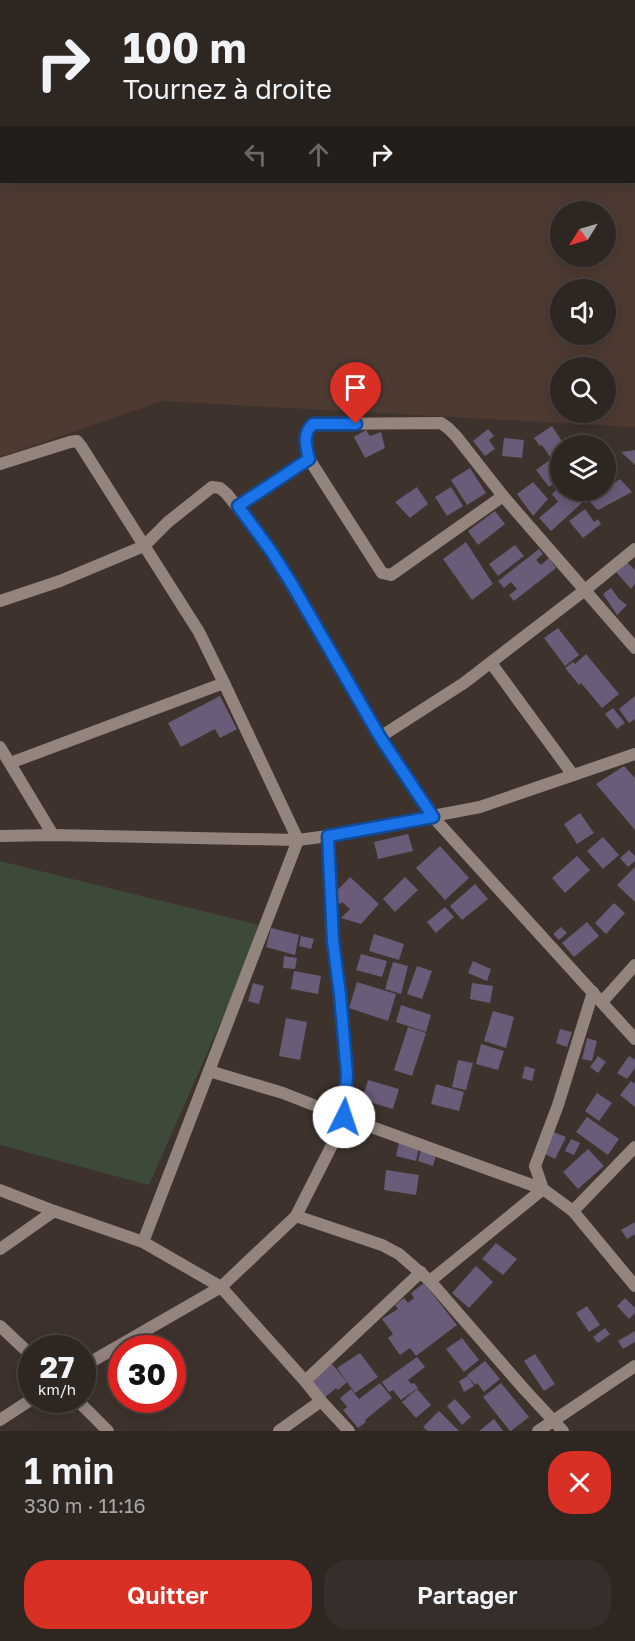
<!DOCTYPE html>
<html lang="fr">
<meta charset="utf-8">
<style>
body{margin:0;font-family:"Golos Text",sans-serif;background:#362e2a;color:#f1f3f6;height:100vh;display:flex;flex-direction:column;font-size:22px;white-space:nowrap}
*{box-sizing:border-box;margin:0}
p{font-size:20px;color:#a7a5a5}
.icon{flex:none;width:33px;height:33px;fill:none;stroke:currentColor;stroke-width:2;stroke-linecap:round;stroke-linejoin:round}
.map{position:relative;height:1431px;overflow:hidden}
.panel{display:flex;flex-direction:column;background:#2e2621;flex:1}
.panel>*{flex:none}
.guide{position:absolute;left:0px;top:0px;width:636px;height:183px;box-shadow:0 3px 15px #0003,0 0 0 2px #49433f;background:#2e2621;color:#f1f3f6;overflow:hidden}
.needle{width:39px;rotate:233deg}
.tools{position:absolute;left:550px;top:201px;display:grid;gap:12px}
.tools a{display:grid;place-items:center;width:66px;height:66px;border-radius:50%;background:#2e2621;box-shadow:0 3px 15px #0003,0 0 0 2px #49433f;font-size:30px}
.speed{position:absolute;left:18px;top:1335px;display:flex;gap:12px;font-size:30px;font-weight:700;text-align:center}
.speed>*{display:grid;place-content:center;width:78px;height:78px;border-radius:50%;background:#2e2621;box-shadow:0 3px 15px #0003,0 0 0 2px #49433f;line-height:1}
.speed small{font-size:15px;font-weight:400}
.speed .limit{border:9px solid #d22;background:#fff;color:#111}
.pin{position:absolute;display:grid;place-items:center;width:51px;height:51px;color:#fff;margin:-62px -26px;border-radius:50% 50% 50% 0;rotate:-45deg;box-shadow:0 0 6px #0007}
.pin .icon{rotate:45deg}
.me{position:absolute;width:66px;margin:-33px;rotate:4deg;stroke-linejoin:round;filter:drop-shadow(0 0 4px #0008)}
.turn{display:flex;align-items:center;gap:21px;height:126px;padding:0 24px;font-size:27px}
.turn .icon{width:78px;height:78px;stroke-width:2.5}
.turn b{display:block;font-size:42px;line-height:51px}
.lanes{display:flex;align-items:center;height:57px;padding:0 24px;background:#0003;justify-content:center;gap:30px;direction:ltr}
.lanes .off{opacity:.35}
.round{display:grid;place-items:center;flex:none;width:63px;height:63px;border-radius:24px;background:#362e2a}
.summary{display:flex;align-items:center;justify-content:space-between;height:102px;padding:0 24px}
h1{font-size:36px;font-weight:600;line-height:45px}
.cta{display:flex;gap:12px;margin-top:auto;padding:12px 24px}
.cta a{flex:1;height:69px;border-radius:24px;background:#d93025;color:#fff;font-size:24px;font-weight:600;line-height:69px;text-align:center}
.cta a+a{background:#362e2a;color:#f1f3f6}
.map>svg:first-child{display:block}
</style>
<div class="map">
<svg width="635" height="1431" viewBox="0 0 635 1431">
<rect width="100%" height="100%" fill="#3e322c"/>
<path fill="#4d3b32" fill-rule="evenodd" d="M0 0H635V427L162 401 0 457ZM2 2H634V182H2ZM561 212H606V256H561ZM561 290H606V334H561ZM561 368H606V412H561Z"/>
<polygon fill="#3d4a39" points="0,861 263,926 149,1185 0,1145"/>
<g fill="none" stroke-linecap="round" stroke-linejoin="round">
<polyline stroke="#6c615c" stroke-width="50" points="453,1 453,0"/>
<g stroke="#6c615c" stroke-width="124">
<polyline points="449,0 455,2"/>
<polyline points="634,45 635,46"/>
</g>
</g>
<g fill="#6a5b78">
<polygon points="552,426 565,446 561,446 561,449 550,457 542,445 540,446 534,438"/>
<polygon points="488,429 494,436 489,440 495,449 485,456 473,441"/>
<polygon points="366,430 370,436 381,432 385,448 365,458 354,437"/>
<polygon points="504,438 524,440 522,458 502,456"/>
<polygon points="635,450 635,465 621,452"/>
<polygon points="551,459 561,472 561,478 549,487 536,470"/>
<polygon points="470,468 486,493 467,505 451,480"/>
<polygon points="620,479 632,492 598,510 589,501"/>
<polygon points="533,482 548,499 533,516 517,494"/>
<polygon points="561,485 561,490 573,490 583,502 551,531 539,518 558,502 552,494"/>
<polygon points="417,487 428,504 410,518 395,502"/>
<polygon points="451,487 463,506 447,516 435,497"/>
<polygon points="585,509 594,522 598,519 601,524 583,538 569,521"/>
<polygon points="495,511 505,524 478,545 468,531"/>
<polygon points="466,542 493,584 472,600 443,559"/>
<polygon points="515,545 524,556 498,576 489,564"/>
<polygon points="539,549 543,554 536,560 541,565 549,558 556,568 514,601 509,595 517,589 511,582 504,588 498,581"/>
<polygon points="624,559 635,570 635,584 631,589 616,572"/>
<polygon points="611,588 619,599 627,605 617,615 603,594"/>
<polygon points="558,628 579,655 565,666 544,638"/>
<polygon points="586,654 619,694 602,708 581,683 579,685 565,668 573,662 575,664"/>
<polygon points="220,696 237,729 220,738 215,729 181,747 168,723"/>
<polygon points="635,696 635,719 629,723 619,709"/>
<polygon points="613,708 625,723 617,729 605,714"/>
<polygon points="624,766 635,778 635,830 596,784"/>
<polygon points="580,813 594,833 577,844 564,824"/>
<polygon points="408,834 413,851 378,859 374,842"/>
<polygon points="603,837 619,855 603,869 587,851"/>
<polygon points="440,846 469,878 445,900 416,868"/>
<polygon points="629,850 635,856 635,861 628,867 620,858"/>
<polygon points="577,856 590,870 565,893 552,878"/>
<polygon points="635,867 635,902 617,885"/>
<polygon points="350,877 379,904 361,924 341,918 350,909 342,902 340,904 331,897"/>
<polygon points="405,877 418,890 395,912 383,899"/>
<polygon points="475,884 488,899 462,920 450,906"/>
<polygon points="614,903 625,913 606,934 595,923"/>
<polygon points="445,907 454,917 436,933 427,922"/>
<polygon points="587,922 599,936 574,957 562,943"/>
<polygon points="561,927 567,933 559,940 553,934"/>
<polygon points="271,928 299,935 295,955 266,947"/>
<polygon points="374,934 404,944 399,960 369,951"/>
<polygon points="301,936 314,939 311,949 299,946"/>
<polygon points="361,954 387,961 382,977 356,970"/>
<polygon points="284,956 297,958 295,969 283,968"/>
<polygon points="473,961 491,969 487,981 468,973"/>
<polygon points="393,962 408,966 401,994 385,989"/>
<polygon points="417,966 432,971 422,999 407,994"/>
<polygon points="294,971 321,976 318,994 291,989"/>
<polygon points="357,982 396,994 388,1021 349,1008"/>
<polygon points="253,983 264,986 259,1004 248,1001"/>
<polygon points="472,983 493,986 490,1003 470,999"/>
<polygon points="401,1005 431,1015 426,1032 396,1022"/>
<polygon points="493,1011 514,1017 506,1048 484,1041"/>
<polygon points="286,1018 307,1022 300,1060 279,1056"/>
<polygon points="408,1027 426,1033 412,1076 394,1070"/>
<polygon points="560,1029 572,1032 567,1047 556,1043"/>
<polygon points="587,1038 597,1041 592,1061 582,1059"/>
<polygon points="481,1044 504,1051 498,1070 476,1064"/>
<polygon points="598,1056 606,1062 598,1073 590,1067"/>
<polygon points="629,1056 635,1060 635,1068 627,1079 617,1073"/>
<polygon points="458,1060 473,1063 466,1090 452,1087"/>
<polygon points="525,1066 535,1069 532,1081 522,1078"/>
<polygon points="368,1080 399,1089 393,1109 362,1100"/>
<polygon points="631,1081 635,1084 635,1107 620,1095"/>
<polygon points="436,1084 464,1092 459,1111 431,1104"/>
<polygon points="597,1093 612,1103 599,1121 585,1111"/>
<polygon points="587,1117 619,1139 608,1155 576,1132"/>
<polygon points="554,1132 566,1137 555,1159 543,1153"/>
<polygon points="571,1139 580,1143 574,1155 565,1151"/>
<polygon points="399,1142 419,1147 416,1161 396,1156"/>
<polygon points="588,1149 604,1166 578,1189 563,1172"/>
<polygon points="421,1150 436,1155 433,1166 418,1161"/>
<polygon points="386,1170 419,1175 416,1195 384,1190"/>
<polygon points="635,1222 635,1234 627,1239 621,1230"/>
<polygon points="496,1243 517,1259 503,1275 482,1259"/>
<polygon points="476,1266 493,1282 469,1308 452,1293"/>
<polygon points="424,1283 457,1325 416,1356 410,1348 400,1355 388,1338 393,1334 382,1319 398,1309 395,1305 404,1298 408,1303 414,1298 411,1293"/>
<polygon points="625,1298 635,1308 635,1313 629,1319 617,1306"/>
<polygon points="587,1306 600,1325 589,1332 576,1313"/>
<polygon points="605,1328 610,1334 598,1343 593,1337"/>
<polygon points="635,1331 635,1342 623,1349 618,1341"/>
<polygon points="462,1338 479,1360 464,1372 446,1349"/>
<polygon points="360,1353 378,1377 355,1393 337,1368"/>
<polygon points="535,1354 555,1384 544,1391 524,1361"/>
<polygon points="417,1357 425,1367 408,1380 411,1384 414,1383 418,1388 401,1400 393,1390 389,1392 382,1382"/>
<polygon points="485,1361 500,1379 484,1392 477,1383 475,1385 467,1375"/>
<polygon points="332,1364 347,1382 338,1390 336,1388 323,1399 309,1383"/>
<polygon points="468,1376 474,1386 464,1392 459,1381"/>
<polygon points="380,1383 392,1398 365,1420 366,1422 358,1428 343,1410 347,1407 340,1398 351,1389 359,1399"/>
<polygon points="501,1383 529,1417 511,1431 510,1431 483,1397"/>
<polygon points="417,1389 431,1405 416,1418 402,1402"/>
<polygon points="455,1399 471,1417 462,1425 447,1406"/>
<polygon points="439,1411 459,1431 428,1431 423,1427"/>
<polygon points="494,1419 503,1431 479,1431"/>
</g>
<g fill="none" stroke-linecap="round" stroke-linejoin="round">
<g stroke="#93857e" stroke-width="12">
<polyline points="309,459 382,573 391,575 503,496"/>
<polyline points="0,464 70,442 77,441 81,446 199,632 224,683 298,840 143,1242"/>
<path d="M238 506 309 459C307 446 302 434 313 424L441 423 448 428 456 436 503 496 635 648"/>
<polyline points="0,601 60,581 144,546 168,522 212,487 220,488 227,494 271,551 380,737 433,817 635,1039"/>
<polyline points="491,663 573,775"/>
<polyline points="380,737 464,683 585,590 635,549"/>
<polyline points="0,747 53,835"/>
<polyline points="10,763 224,683"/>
<polyline points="0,836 53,835 298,840 328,836 480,807 635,754"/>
<polyline points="602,1002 635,965"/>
<polyline points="209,1071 283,1093 344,1117 543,1189 573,1211 635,1286"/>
<polyline points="0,1190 54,1211 143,1242 221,1287 305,1381 321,1401 349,1431"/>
<polyline points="573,1211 635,1147"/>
<polyline points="296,1216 382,1245 399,1254 430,1281 524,1389 563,1431"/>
<polyline points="0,1249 54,1211"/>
<polyline points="430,1281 543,1189 535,1166 558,1105 593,992"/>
<polyline points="0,1326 32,1356"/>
<polyline points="82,1367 221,1287 296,1216 333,1143 344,1117 347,1074 341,995 333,941 328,836"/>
<polyline points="305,1381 421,1272"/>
<polyline points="77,1400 108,1431"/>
<polyline points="0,1420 32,1399"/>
<polyline points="279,1431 321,1401"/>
<polyline points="538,1431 635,1366"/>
</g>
</g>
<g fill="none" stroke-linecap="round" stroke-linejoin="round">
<g stroke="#114b97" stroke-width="15">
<path id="route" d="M344 1117 347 1074 340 995 333 941 328 836 433 817 380 737 290 581 271 551 238 506 309 459C306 446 302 434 313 424H356"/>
</g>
<use href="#route" stroke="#1a73e8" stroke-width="10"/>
</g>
</svg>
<div class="tools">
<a><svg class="needle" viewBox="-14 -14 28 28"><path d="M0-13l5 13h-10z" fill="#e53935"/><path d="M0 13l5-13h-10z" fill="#a7a5a5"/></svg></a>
<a><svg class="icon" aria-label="sound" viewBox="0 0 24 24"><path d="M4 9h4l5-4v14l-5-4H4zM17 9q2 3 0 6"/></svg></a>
<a><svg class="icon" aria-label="search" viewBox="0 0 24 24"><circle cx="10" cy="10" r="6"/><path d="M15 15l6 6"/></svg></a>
<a><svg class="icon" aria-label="layers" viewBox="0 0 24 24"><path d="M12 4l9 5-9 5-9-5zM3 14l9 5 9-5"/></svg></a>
</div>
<div class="speed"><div>27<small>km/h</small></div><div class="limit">30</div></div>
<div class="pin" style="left:356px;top:424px;background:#d93025"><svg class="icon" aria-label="arrive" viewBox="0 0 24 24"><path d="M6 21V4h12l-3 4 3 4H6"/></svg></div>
<svg class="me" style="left:344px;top:1117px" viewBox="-20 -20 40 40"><circle r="19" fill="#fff"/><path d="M0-13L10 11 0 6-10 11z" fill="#1a73e8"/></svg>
<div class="guide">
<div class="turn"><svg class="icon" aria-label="right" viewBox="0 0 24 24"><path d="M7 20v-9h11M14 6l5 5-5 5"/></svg><div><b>100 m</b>Tournez à droite</div></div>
<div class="lanes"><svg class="icon off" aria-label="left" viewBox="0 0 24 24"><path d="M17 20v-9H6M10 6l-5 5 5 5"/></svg><svg class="icon off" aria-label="ahead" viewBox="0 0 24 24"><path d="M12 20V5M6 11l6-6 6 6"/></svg><svg class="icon" aria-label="right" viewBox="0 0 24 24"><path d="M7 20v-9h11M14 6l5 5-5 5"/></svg></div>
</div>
</div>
<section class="panel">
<div class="summary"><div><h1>1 min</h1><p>330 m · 11:16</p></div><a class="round" style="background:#d93025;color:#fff"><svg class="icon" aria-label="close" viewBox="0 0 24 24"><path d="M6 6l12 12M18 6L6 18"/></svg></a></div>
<div class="cta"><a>Quitter</a><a>Partager</a></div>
</section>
